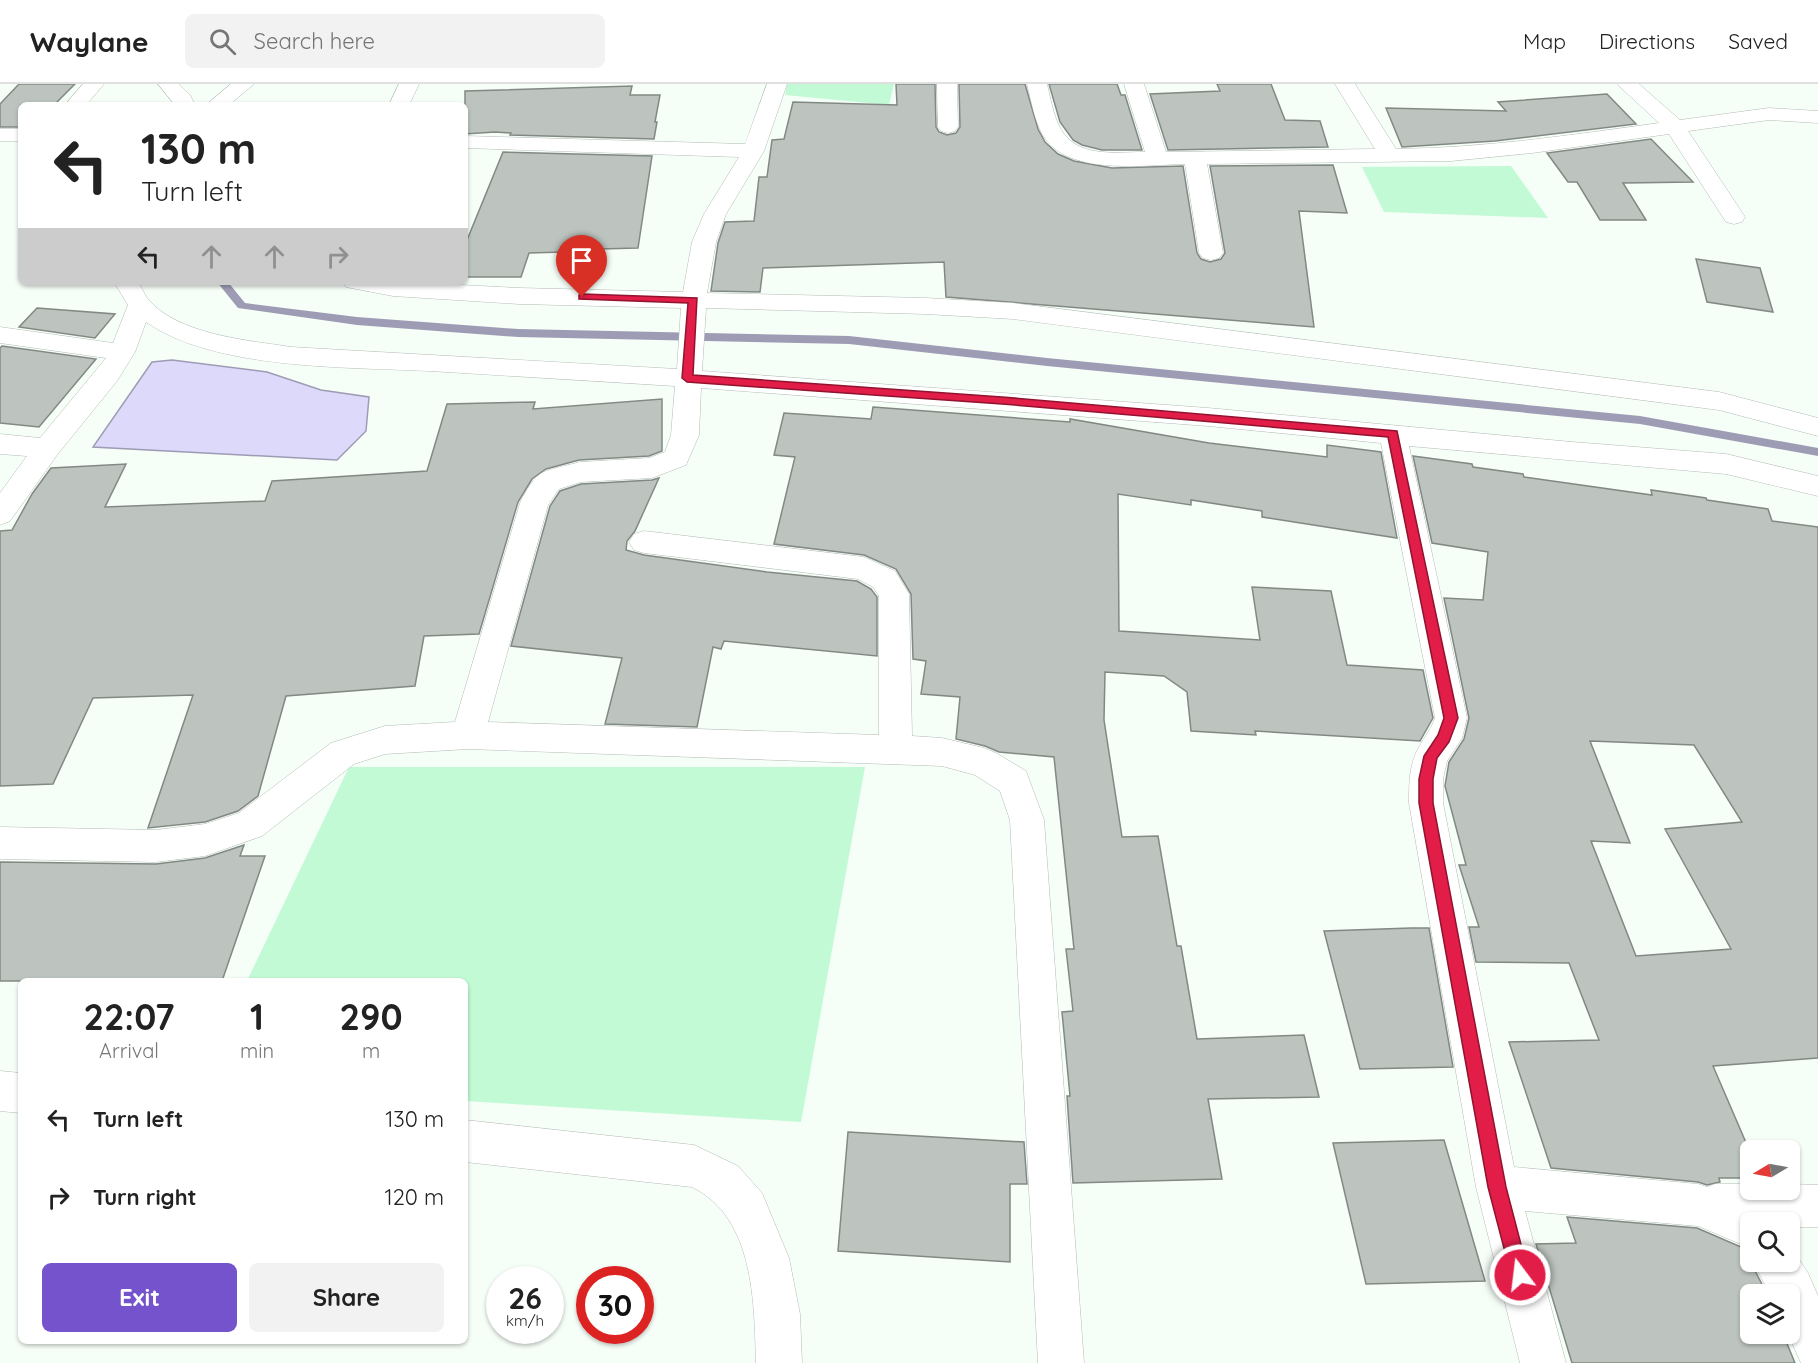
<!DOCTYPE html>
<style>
body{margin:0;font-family:Quicksand,sans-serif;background:#f2f2f2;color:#222;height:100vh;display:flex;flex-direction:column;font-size:22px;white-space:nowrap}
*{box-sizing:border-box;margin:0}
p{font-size:20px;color:#767676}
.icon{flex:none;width:33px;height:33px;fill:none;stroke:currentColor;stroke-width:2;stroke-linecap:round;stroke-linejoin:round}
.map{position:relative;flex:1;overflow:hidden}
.side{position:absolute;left:18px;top:894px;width:450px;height:366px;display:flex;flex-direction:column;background:#fff;border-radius:9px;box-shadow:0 2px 4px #0004}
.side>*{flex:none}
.guide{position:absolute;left:18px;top:18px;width:450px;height:183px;border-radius:9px;box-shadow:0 2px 4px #0004;background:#fff;color:#222;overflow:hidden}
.needle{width:39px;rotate:260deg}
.fabs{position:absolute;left:1740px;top:1056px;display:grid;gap:12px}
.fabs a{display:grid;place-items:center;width:60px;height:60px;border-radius:9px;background:#fff;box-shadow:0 2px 4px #0004;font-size:30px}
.speed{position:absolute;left:486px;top:1182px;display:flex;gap:12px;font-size:30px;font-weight:700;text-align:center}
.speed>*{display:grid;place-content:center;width:78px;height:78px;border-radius:50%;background:#fff;box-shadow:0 2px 4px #0004;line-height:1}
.speed small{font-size:15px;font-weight:400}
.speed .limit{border:9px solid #d22;background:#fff;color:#111}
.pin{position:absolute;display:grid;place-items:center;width:51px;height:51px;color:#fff;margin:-62px -26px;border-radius:50% 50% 50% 0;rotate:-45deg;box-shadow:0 0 6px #0007}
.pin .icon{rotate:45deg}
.me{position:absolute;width:66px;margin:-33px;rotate:345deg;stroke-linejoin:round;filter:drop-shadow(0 0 4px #0008)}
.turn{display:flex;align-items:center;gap:21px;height:126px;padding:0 24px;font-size:27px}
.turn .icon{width:78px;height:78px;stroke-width:2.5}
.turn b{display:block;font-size:42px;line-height:51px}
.lanes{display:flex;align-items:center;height:57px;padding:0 24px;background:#0003;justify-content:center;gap:30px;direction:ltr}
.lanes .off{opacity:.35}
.eta{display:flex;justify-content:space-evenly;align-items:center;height:102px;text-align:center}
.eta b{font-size:36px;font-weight:800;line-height:42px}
.action{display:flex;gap:12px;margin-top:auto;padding:12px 24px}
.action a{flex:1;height:69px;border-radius:9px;background:#7453cd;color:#fff;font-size:24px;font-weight:800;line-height:69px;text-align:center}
.action a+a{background:#f2f2f2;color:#222}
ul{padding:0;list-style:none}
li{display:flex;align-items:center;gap:18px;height:78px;padding:0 24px}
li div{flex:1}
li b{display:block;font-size:22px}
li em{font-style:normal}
header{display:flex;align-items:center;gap:36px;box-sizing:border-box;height:84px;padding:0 30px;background:#fff;border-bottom:2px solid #e0e0e0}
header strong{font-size:28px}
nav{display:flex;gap:33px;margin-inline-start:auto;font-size:21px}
.search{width:420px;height:54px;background:#f2f2f2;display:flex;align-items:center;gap:15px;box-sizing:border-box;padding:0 21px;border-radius:9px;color:#767676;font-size:22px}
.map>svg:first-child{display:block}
</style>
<header>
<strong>Waylane</strong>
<div class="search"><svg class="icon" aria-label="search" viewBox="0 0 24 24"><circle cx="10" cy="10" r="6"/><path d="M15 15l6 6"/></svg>Search here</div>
<nav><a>Map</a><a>Directions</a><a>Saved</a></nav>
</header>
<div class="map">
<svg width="1818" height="1279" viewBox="0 0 1818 1279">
<rect width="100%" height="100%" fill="#f6fef8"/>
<g fill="#c2fad5">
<polygon points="787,0 894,0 889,21 785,11"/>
<polygon points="1511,82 1548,134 1384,128 1362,83"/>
<polygon points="349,683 865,683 801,1038 465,1017 465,897 247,897"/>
</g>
<polygon fill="#ddd9fb" stroke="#9e9cb4" stroke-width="1.5" points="172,276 267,288 321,306 369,313 366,347 337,376 93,363 152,278"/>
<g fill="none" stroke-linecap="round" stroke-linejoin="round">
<polygon fill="#9e9cb4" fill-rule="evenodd" points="217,198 228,198 245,219 357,233 518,245 849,252 1047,274 1640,332 1818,364 1818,372 1640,340 1047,282 849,260 518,253 357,241 238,224"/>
</g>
<g fill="#bdc4bf" stroke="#828984" stroke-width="1.5" fill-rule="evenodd">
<polygon points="19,0 75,0 54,21 21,21 21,43 0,43 0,20"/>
<polygon points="896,0 935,0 936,43 939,48 947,51 956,49 960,43 959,0 1025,0 1038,45 1045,58 1058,70 1074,77 1112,84 1183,82 1197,169 1201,175 1210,178 1221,175 1225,169 1210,82 1333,81 1347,129 1299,127 1314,243 946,213 944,178 763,184 760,208 711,207 718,159 725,138 754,137 759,93 767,93 772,56 784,55 793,18 897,21"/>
<polygon points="1049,0 1117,0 1121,11 1125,11 1142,66 1102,66 1082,61 1073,56 1060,38"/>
<polygon points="1217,0 1271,0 1285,36 1320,37 1328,63 1168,66 1150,10 1220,7"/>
<polygon points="632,2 630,11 660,11 655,38 657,38 654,55 510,51 511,49 495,48 465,50 465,7"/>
<polygon points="1607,10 1636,40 1495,57 1402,63 1386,24 1506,27 1498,18"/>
<polygon points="1651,55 1693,98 1623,99 1646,136 1600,136 1577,98 1568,98 1547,69"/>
<polygon points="503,68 652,72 638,164 600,165 599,167 529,169 521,193 465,193 465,161"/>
<polygon points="1696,175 1760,184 1773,228 1707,218"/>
<polygon points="37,224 115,230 95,254 19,243"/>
<polygon points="2,262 96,275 39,343 0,339 0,264"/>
<polygon points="662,315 662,367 649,372 579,376 546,385 532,395 518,418 479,550 424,552 415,602 286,612 258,712 238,727 205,738 148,744 193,611 93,614 53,700 0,702 0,447 12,446 32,410 51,384 126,380 105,423 265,417 272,397 427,387 447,320 535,318 533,325"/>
<polygon points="873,323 1070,338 1070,335 1209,359 1327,373 1327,361 1381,368 1397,454 1262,433 1262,427 1191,416 1191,421 1118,410 1119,547 1260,556 1252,503 1331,507 1347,581 1423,586 1433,634 1420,657 1255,647 1256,651 1191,647 1187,608 1164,592 1105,588 1104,636 1122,753 1158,752 1177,862 1181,862 1197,955 1304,951 1319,1013 1208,1015 1222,1095 1073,1099 1067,1012 1070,1012 1062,928 1073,927 1066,865 1074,865 1054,673 999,668 985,662 956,655 960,613 921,610 926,577 913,575 911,510 896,485 864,471 774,460 795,373 774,371 784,329 871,335"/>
<path d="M1413 372 1472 380 1473 383 1523 390 1524 393 1652 411 1651 406 1706 414 1707 416 1768 425 1772 437 1818 443V974L1713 982 1750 1068V1094H1719L1720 1098 1707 1101 1698 1098 1551 1084 1509 958 1599 956 1569 879 1476 878 1469 843H1479L1459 781H1466L1445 702 1449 678 1464 655 1469 634 1444 514 1483 516 1488 468 1432 459ZM1590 657 1694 661 1742 738 1665 745 1731 865 1636 872 1591 757 1630 759Z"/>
<polygon points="659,394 635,447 627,457 626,466 644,471 767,488 857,497 871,505 877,513 877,572 724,557 721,565 713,563 697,643 605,640 622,574 511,562 550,422 560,407 581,400 652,396"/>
<polygon points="244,761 240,772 265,772 222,897 0,897 0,778 156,780 205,774"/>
<polygon points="1411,844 1429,844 1453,983 1360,985 1324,847"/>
<polygon points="848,1048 1024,1058 1027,1100 1010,1100 1010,1178 838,1167"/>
<polygon points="1444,1056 1485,1197 1366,1200 1333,1059"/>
<polygon points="1567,1133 1697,1144 1748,1166 1751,1179 1767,1210 1750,1210 1750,1250 1783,1250 1795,1279 1572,1279 1536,1160 1576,1159"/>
</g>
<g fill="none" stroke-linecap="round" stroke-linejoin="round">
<g stroke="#b4bbb6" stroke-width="1">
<g id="minor">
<polygon points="83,0 104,0 86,21 65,21"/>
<polygon points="158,0 179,0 190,11 195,21 175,21"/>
<polygon points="231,0 254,0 229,21 206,21"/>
<polygon points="399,0 419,0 409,21 389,21"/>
<path d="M767 0H787L764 67 726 130 716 158 707 209 926 214 1013 219 1719 308 1818 334V352L1719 326 1013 235 926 230 706 224 702 287 1208 324 1572 358 1726 370 1818 392V412L1726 390 1409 362 1467 634 1462 654 1447 677 1443 695V719L1514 1083 1698 1100 1707 1103 1715 1100H1750V1106H1790V1100L1818 1101V1143H1790V1138H1750V1164L1698 1142 1525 1127 1566 1279H1520L1476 1103 1409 719C1409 700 1409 680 1419 663 1425 652 1431 646 1435 634L1381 359 1208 342 701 304 699 351 686 381 652 394 581 398 559 405 548 421 488 638 879 651V512L873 503 858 495 644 469 634 466 629 458 634 450 644 447 864 473 895 487 909 510 912 652 942 654 984 664 996 669 1026 687 1044 736 1084 1279H1038L1010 736 1000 707 975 691 942 682 468 665 385 670 354 680 262 752 205 772 156 778 0 775V743L156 746 205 740 239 729 331 659 385 642 455 638 520 419C524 411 531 397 539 391 546 385 570 381 580 378L649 374 665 368 671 351 675 302C593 297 512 292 430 287 348 283 214 286 146 238L135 268 117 297 57 371 10 437 0 441V409L27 372 0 370V350L40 354 106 274 0 259V243L113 259 128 221 114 198H138C141 203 144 209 147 214 177 251 247 256 291 263L677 285 681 224 519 220 393 212 346 203 342 198H401L519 204 683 208 692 158 704 130 739 73 465 64V52L745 60Z"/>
<polygon points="937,0 957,0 958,43 955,47 948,49 941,47 938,43"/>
<path d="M1027 0H1047C1051 16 1054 37 1064 50 1082 74 1120 68 1145 68L1124 0H1144L1166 68 1375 65 1335 0H1355L1396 65C1485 64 1571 51 1659 39L1617 0H1639L1680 36 1769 24 1818 27V39L1769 36 1688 47 1745 133 1742 138 1734 140 1726 138 1669 50 1532 69 1451 77 1207 80 1223 169 1219 174 1211 176 1203 174 1199 169 1185 80C1147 81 1074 91 1047 57 1035 41 1032 19 1027 0Z"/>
<rect x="0" y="45" width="21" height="12"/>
<polygon points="0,987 21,989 21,1029 0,1027"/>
<path d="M465 1036 694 1061 738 1082 762 1109 789 1174 800 1230 802 1279H756C754 1219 755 1134 692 1103L465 1078Z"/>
<polygon points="1790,1162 1808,1189 1818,1212 1818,1279 1801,1279 1788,1250 1790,1210 1770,1210 1753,1178 1790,1178"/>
</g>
</g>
<use href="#minor" fill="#fff" fill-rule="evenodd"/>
</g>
<polygon fill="#e11d48" stroke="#92132f" stroke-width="1.5" points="582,210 697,214 693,291 1002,313 1397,347 1458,634 1449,658 1437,674 1433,695 1433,719 1506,1103 1529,1191 1526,1198 1520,1200 1513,1198 1511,1191 1488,1103 1419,719 1419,695 1424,672 1438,651 1444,634 1388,353 1002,320 687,298 682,294 688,219 579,215 579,211"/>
</svg>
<div class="fabs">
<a><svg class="needle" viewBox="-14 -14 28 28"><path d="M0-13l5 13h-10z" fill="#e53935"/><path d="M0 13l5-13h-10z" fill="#767676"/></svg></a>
<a><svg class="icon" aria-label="search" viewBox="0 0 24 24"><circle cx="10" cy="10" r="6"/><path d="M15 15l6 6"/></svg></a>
<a><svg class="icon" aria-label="layers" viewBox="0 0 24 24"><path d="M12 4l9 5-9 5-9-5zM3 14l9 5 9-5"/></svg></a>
</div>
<div class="speed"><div>26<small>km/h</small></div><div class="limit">30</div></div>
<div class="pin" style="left:582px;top:213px;background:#d93025"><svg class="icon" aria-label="arrive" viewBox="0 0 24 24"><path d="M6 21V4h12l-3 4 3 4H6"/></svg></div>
<svg class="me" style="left:1520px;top:1191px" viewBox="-20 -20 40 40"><circle r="17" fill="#e11d48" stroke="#fff" stroke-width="3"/><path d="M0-11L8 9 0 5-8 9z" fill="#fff"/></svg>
<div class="guide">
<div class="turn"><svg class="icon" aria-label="left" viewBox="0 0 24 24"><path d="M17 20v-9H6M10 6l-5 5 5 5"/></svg><div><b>130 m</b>Turn left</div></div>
<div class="lanes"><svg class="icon" aria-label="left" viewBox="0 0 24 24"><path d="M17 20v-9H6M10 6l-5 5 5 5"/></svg><svg class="icon off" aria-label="ahead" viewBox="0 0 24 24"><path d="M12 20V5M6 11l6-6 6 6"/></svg><svg class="icon off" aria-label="ahead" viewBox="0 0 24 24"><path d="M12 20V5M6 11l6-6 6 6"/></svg><svg class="icon off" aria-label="right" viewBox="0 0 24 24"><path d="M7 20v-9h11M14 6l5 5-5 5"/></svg></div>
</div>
<section class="side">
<div class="eta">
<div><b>22:07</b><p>Arrival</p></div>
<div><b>1</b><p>min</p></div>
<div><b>290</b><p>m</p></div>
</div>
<ul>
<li><svg class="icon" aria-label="left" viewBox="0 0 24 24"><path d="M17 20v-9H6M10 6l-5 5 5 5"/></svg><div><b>Turn left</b></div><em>130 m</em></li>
<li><svg class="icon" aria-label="right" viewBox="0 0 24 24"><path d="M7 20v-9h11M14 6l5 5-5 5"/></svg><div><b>Turn right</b></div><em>120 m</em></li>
</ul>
<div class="action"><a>Exit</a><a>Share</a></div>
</section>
</div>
